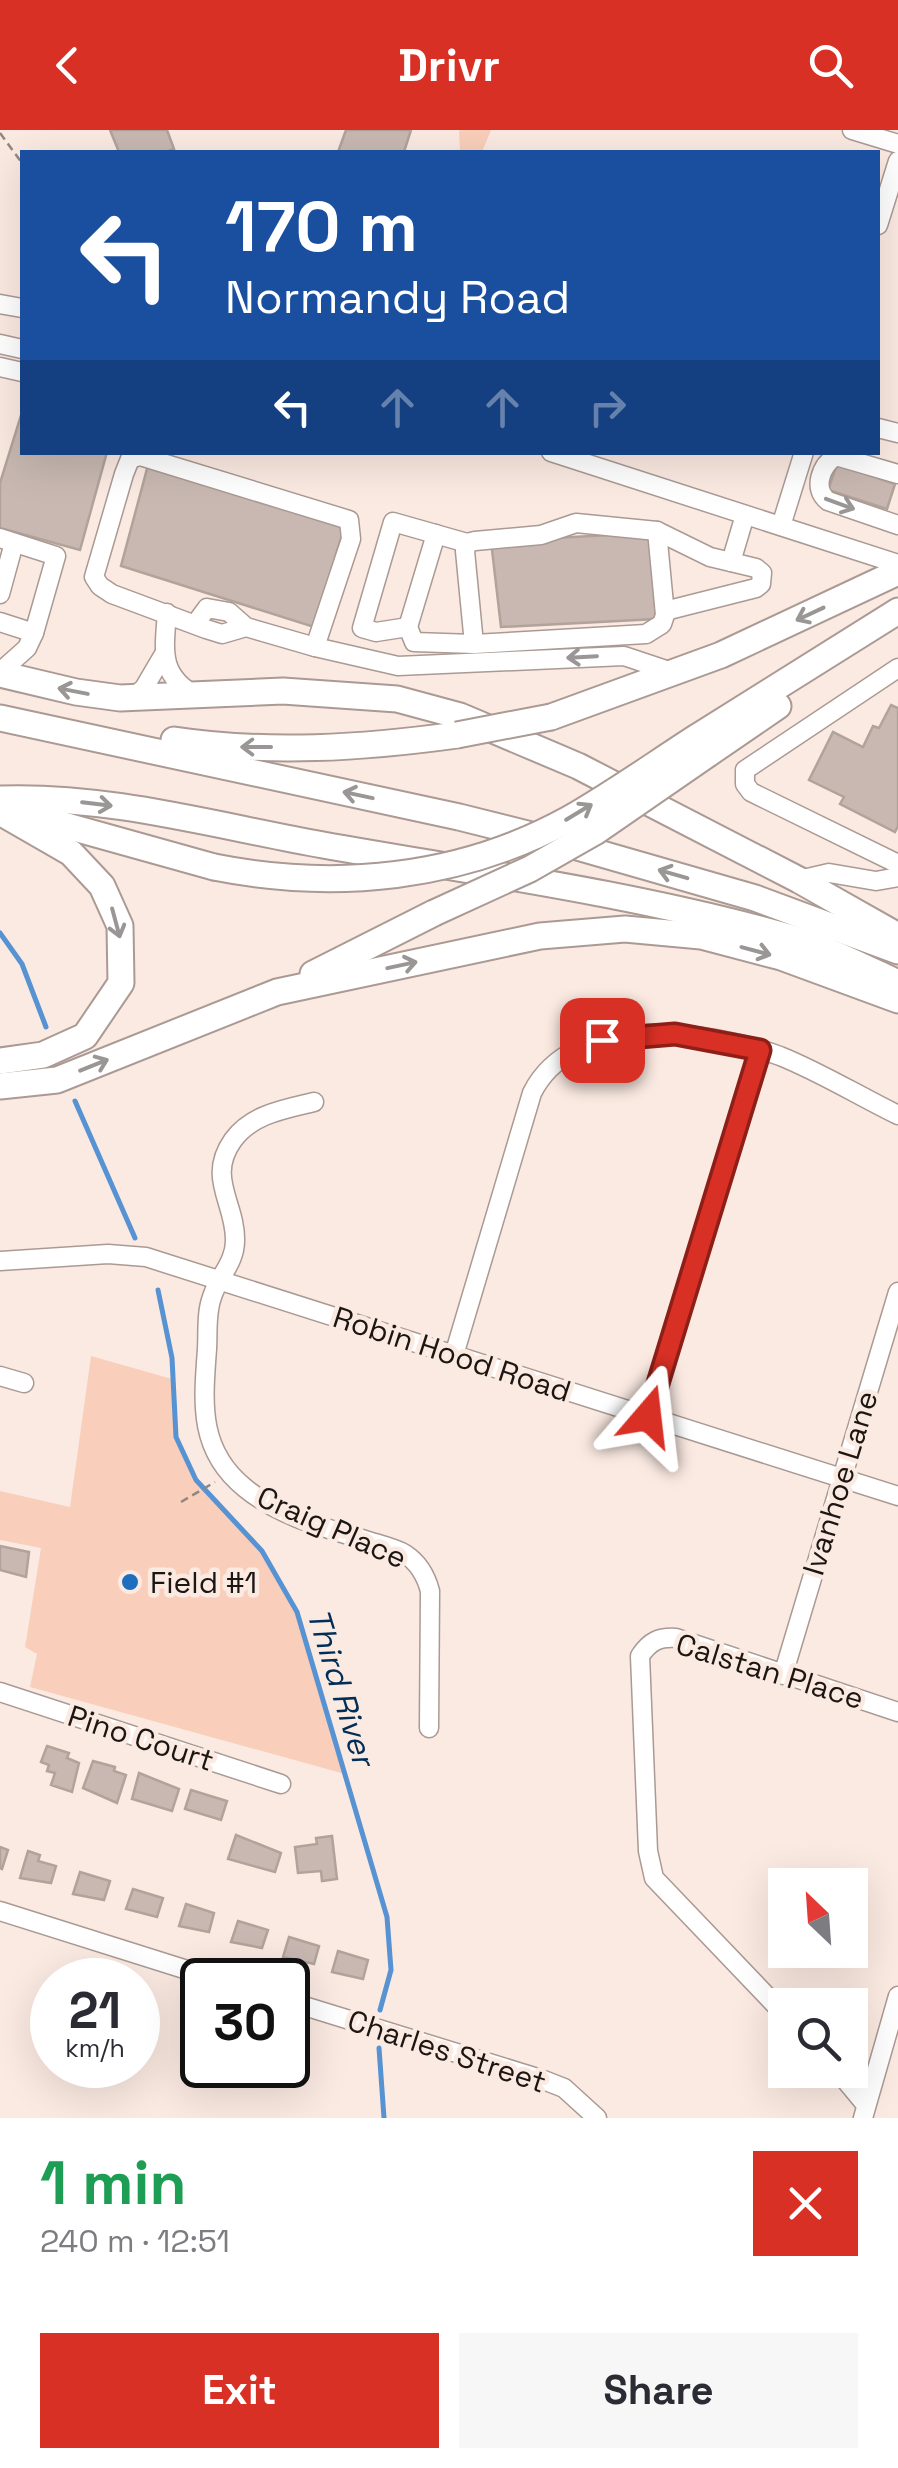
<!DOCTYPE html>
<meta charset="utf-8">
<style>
body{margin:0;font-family:"Space Grotesk",sans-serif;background:#f7f7f7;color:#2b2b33;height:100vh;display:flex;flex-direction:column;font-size:38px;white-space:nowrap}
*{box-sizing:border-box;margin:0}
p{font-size:32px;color:#7c7c81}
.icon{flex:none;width:55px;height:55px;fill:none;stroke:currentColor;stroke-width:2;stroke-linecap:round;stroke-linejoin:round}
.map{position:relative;height:1988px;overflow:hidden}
.drawer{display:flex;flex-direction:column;background:#fff;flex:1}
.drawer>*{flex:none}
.guide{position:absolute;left:20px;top:20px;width:860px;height:305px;border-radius:0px;box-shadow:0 10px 40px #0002;background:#1a4fa0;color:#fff;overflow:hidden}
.needle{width:65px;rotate:335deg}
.fabs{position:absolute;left:768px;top:1738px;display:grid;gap:20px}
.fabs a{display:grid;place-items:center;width:100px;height:100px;border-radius:0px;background:#fff;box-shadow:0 10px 40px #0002;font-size:50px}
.speed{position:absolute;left:30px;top:1828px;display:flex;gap:20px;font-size:50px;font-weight:700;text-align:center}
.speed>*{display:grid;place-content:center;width:130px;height:130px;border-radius:50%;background:#fff;box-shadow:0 10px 40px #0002;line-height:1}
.speed small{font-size:25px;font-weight:400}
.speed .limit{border:5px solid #111;border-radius:15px;background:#fff;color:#111}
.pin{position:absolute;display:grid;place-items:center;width:85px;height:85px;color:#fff;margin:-42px;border-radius:20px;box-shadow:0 5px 15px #0006}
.me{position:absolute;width:110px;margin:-55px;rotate:17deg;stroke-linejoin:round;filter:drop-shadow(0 0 8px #0008)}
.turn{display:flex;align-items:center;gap:35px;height:210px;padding:0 40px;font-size:45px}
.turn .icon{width:130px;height:130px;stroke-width:2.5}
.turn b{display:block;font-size:70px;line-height:85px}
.lanes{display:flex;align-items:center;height:95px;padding:0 40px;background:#0003;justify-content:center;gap:50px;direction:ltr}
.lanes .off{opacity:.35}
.round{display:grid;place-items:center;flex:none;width:105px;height:105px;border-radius:0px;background:#f7f7f7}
.head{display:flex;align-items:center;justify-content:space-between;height:170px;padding:0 40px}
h1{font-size:60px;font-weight:700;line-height:75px;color:#1e9e55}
.primary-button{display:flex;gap:20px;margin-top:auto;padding:20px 40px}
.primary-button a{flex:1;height:115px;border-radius:0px;background:#d93025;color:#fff;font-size:40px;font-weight:700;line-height:115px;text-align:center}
.primary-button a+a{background:#f7f7f7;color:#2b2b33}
header{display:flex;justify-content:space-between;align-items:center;height:130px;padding:0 40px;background:#d93025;color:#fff;font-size:45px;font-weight:700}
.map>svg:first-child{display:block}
</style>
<header><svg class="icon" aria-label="back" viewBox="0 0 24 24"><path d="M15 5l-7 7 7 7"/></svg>Drivr<svg class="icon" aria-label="search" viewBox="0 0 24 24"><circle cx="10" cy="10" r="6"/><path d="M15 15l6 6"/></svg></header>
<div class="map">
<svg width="898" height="1988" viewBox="0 0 898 1988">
<rect width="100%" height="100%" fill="#fbeae2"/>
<g fill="#f9cfbb">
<polygon points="459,0 491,0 482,22 460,22"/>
<polygon points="91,1226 172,1249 176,1307 196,1350 262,1421 297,1482 345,1644 30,1557 37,1524 25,1517 41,1418 0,1410 0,1361 70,1377"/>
</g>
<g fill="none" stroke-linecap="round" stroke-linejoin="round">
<g stroke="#5792d3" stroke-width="5">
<polyline points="0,803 22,834 46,897"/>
<polyline points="75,971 135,1108"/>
<polyline points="158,1160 172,1228 176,1307 196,1350 262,1421 297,1482 387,1787 391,1840 380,1880"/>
<polyline points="379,1918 384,1988"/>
</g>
</g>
<g fill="#c8b8b1" stroke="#b1a29a" stroke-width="2.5">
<polygon points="110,0 167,0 174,19 165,22 119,22"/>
<polygon points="346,0 411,0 404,22 338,22"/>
<polygon points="22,282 22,322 107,322 80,420 0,398 0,353"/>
<polygon points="837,334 895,354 887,379 828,360"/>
<polygon points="148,335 345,395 314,497 121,436"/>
<polygon points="650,403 656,489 501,497 491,411"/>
<polygon points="891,575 898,578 898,696 895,702 840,674 844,667 809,650 833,602 863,617 873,596 879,598"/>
<polygon points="0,1416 29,1422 26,1447 0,1440"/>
<polygon points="47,1616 69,1623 67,1628 79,1633 72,1662 51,1655 55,1643 47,1641 49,1635 41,1632"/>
<polygon points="93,1631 115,1637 114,1641 126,1645 117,1673 83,1658"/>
<polygon points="139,1643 179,1659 172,1681 132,1669"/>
<polygon points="191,1660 227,1671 221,1690 185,1679"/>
<polygon points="236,1705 281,1723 275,1742 228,1729"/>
<polygon points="332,1706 337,1749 322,1751 321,1741 298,1743 295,1717 317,1714 316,1708"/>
<polygon points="0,1717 8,1720 2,1739 0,1738"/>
<polygon points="28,1721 40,1725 38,1731 56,1736 51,1753 20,1748"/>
<polygon points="80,1742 110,1751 104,1770 73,1764"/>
<polygon points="133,1759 163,1768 157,1787 126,1779"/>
<polygon points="186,1774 214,1783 209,1802 179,1796"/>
<polygon points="238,1791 268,1800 262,1818 231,1812"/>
<polygon points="289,1807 319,1816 314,1834 283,1827"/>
<polygon points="338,1821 368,1830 363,1849 332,1842"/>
</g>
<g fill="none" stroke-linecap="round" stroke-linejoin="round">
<g stroke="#aa9a93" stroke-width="21">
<g id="minor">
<polyline points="852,0 898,14"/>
<polyline points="878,95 898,31"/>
<polyline points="0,174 22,178"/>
<polyline points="0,214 22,219"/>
<polyline points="0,237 22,242"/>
<polyline points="878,298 898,303"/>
<polyline points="551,322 898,434"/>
<path d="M898 344 836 326C821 335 812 359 828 371L898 395"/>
<polyline points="781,396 804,322"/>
<polyline points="0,408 56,426 34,503 0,492"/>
<polyline points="467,413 393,392 362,498 376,502 408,497 414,512 474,514 646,504 662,494 665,485 657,401"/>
<polyline points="731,432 745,385"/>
<polyline points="0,464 14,413"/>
<path d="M167 483C164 521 159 545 196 566"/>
<polyline points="196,493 207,478 229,482 246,497 315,517 351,409 349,390 140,326 130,329 124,344 94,447 100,456 112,464 206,499 222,504 246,497"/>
<polyline points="408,497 436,404"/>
<polyline points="474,514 465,421 467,413 475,411 541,405 576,393 657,401 710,427 756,438 762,443 761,454 756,458 665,481"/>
<polyline points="315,517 398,536 624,526 672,542"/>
<polyline points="898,538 745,640 745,654 751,662 898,734"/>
<polyline points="0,542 27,518 34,503"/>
<polyline points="134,567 144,558 164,524"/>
<polyline points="799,750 829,743 876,751 898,747"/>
<path d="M314 972C285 979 252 984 233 1010 206 1048 236 1073 235 1111 235 1133 218 1147 212 1167 206 1183 208 1202 207 1219 203 1273 198 1320 245 1358 279 1386 322 1397 362 1409 376 1414 393 1417 405 1424 419 1433 426 1446 430 1461L429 1598"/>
<polyline points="0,1131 108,1124 146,1127 898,1366"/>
<path d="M454 1225 532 963C573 881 709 900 780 926 820 942 859 966 898 985"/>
<polyline points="0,1246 24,1253"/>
<polyline points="649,1286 760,920"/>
<polyline points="783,1545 898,1162"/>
<polyline points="0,1562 281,1654"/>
<polyline points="0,1781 219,1850"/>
<polyline points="288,1871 541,1949 564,1958 597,1988"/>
<path d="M785 1885 654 1748 648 1721 640 1526C650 1511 659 1507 676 1508L898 1582"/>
<polyline points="837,1940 866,1975"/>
<polyline points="863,1988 898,1866"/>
</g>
</g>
<g stroke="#aa9a93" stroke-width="29">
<g id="highway">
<polyline points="0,544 76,562 120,568 283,561 397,569 460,586 578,636 799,750 898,806"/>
<polyline points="551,587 721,525 898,442"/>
<polyline points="0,588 459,687 567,714 755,768 898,821"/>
<polyline points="697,607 898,481"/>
<path d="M174 610C268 624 363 618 457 605"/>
<polyline points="708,624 778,576"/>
<path d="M0 669C109 665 216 696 323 715 475 742 630 763 778 804 820 815 859 835 898 853"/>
<polyline points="0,682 71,723 102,756 120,796 121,853 85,906 43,925 0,931"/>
<polyline points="24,684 214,737"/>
<polyline points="313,844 434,783"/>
<polyline points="0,956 57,950 277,862 540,806 625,799 701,806 781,827 898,870"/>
</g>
</g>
<g stroke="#928680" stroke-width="2.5" stroke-dasharray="8 5" stroke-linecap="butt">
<polyline points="0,3 22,33"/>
<polyline points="181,1372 215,1352"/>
</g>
<use href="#minor" stroke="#fff" stroke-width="18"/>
<use href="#highway" stroke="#fff" stroke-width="25"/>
<g stroke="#aa9a93" stroke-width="29" stroke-linecap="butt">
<g id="highway-bridge">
<polyline points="457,605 551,587"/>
<path d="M214 737C335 761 460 749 569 689 613 664 655 634 697 607"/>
<polyline points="434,783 530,739 595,702 708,624"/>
</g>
</g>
<use href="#highway-bridge" stroke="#fff" stroke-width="25"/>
</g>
<defs><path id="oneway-shaft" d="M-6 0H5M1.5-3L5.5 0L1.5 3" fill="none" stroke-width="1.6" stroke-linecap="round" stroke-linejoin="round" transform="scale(2.5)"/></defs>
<g stroke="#999695">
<use href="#oneway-shaft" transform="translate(840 374) rotate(20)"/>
<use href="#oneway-shaft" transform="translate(810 484) rotate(155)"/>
<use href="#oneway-shaft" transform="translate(582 527) rotate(177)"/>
<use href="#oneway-shaft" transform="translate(73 561) rotate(-169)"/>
<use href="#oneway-shaft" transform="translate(256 617) rotate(-180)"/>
<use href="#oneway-shaft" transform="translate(358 665) rotate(-168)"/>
<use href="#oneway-shaft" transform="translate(97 674) rotate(7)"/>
<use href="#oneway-shaft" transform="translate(579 682) rotate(-31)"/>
<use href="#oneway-shaft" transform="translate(673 744) rotate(-164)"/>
<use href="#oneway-shaft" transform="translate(116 793) rotate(75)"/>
<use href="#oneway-shaft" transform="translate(756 821) rotate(15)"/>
<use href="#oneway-shaft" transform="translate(402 835) rotate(-12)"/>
<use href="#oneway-shaft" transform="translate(94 935) rotate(-22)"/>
</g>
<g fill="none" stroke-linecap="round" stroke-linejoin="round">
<g stroke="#8d1f18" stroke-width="25">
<polyline id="route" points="602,910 675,904 760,920 648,1286"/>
</g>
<use href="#route" stroke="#d93025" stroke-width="18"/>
</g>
<circle fill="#1d6fbe" stroke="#fbeae2" stroke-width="4" cx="130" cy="1452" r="10"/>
<g text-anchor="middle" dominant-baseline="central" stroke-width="9" stroke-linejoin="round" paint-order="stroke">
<g font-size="30" fill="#1c1613" stroke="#fbeae2">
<text transform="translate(452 1224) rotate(18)">Robin Hood Road</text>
<text transform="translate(840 1353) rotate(-73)">Ivanhoe Lane</text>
<text transform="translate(332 1397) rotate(24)">Craig Place</text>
<text transform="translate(770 1541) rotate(17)">Calstan Place</text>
<text transform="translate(141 1608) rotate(18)">Pino Court</text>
<text transform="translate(447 1921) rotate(18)">Charles Street</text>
</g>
<g font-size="30" fill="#1c1613" stroke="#fbeae2" text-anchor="start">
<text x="150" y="1452">Field #1</text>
</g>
<g font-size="32" font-style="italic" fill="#012e57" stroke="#fbeae2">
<text transform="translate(341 1557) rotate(73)">Third River</text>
</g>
</g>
</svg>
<div class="fabs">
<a><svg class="needle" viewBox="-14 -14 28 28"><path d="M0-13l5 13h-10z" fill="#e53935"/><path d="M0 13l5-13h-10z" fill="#7c7c81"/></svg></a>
<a><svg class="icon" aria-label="search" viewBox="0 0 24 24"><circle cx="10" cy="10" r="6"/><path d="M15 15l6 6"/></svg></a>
</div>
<div class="speed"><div>21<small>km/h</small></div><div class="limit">30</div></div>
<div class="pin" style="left:602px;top:910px;background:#d93025"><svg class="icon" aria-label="arrive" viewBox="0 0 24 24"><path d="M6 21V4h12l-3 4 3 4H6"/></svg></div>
<svg class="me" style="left:648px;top:1286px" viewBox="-20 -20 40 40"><path d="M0-17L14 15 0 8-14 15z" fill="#d93025" stroke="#fff" stroke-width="4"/></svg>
<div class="guide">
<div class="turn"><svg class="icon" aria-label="left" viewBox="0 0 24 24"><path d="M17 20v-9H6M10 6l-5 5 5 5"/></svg><div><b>170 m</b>Normandy Road</div></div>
<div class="lanes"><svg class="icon" aria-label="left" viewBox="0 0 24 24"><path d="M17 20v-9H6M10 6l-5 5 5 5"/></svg><svg class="icon off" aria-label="ahead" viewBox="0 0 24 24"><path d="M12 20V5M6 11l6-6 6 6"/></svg><svg class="icon off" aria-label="ahead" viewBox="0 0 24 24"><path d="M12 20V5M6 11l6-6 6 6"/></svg><svg class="icon off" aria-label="right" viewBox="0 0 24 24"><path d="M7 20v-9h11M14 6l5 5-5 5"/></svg></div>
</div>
</div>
<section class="drawer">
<div class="head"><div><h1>1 min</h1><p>240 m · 12:51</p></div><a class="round" style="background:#d93025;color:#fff"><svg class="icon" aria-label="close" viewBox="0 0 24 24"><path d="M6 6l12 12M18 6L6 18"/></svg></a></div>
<div class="primary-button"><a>Exit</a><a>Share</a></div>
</section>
